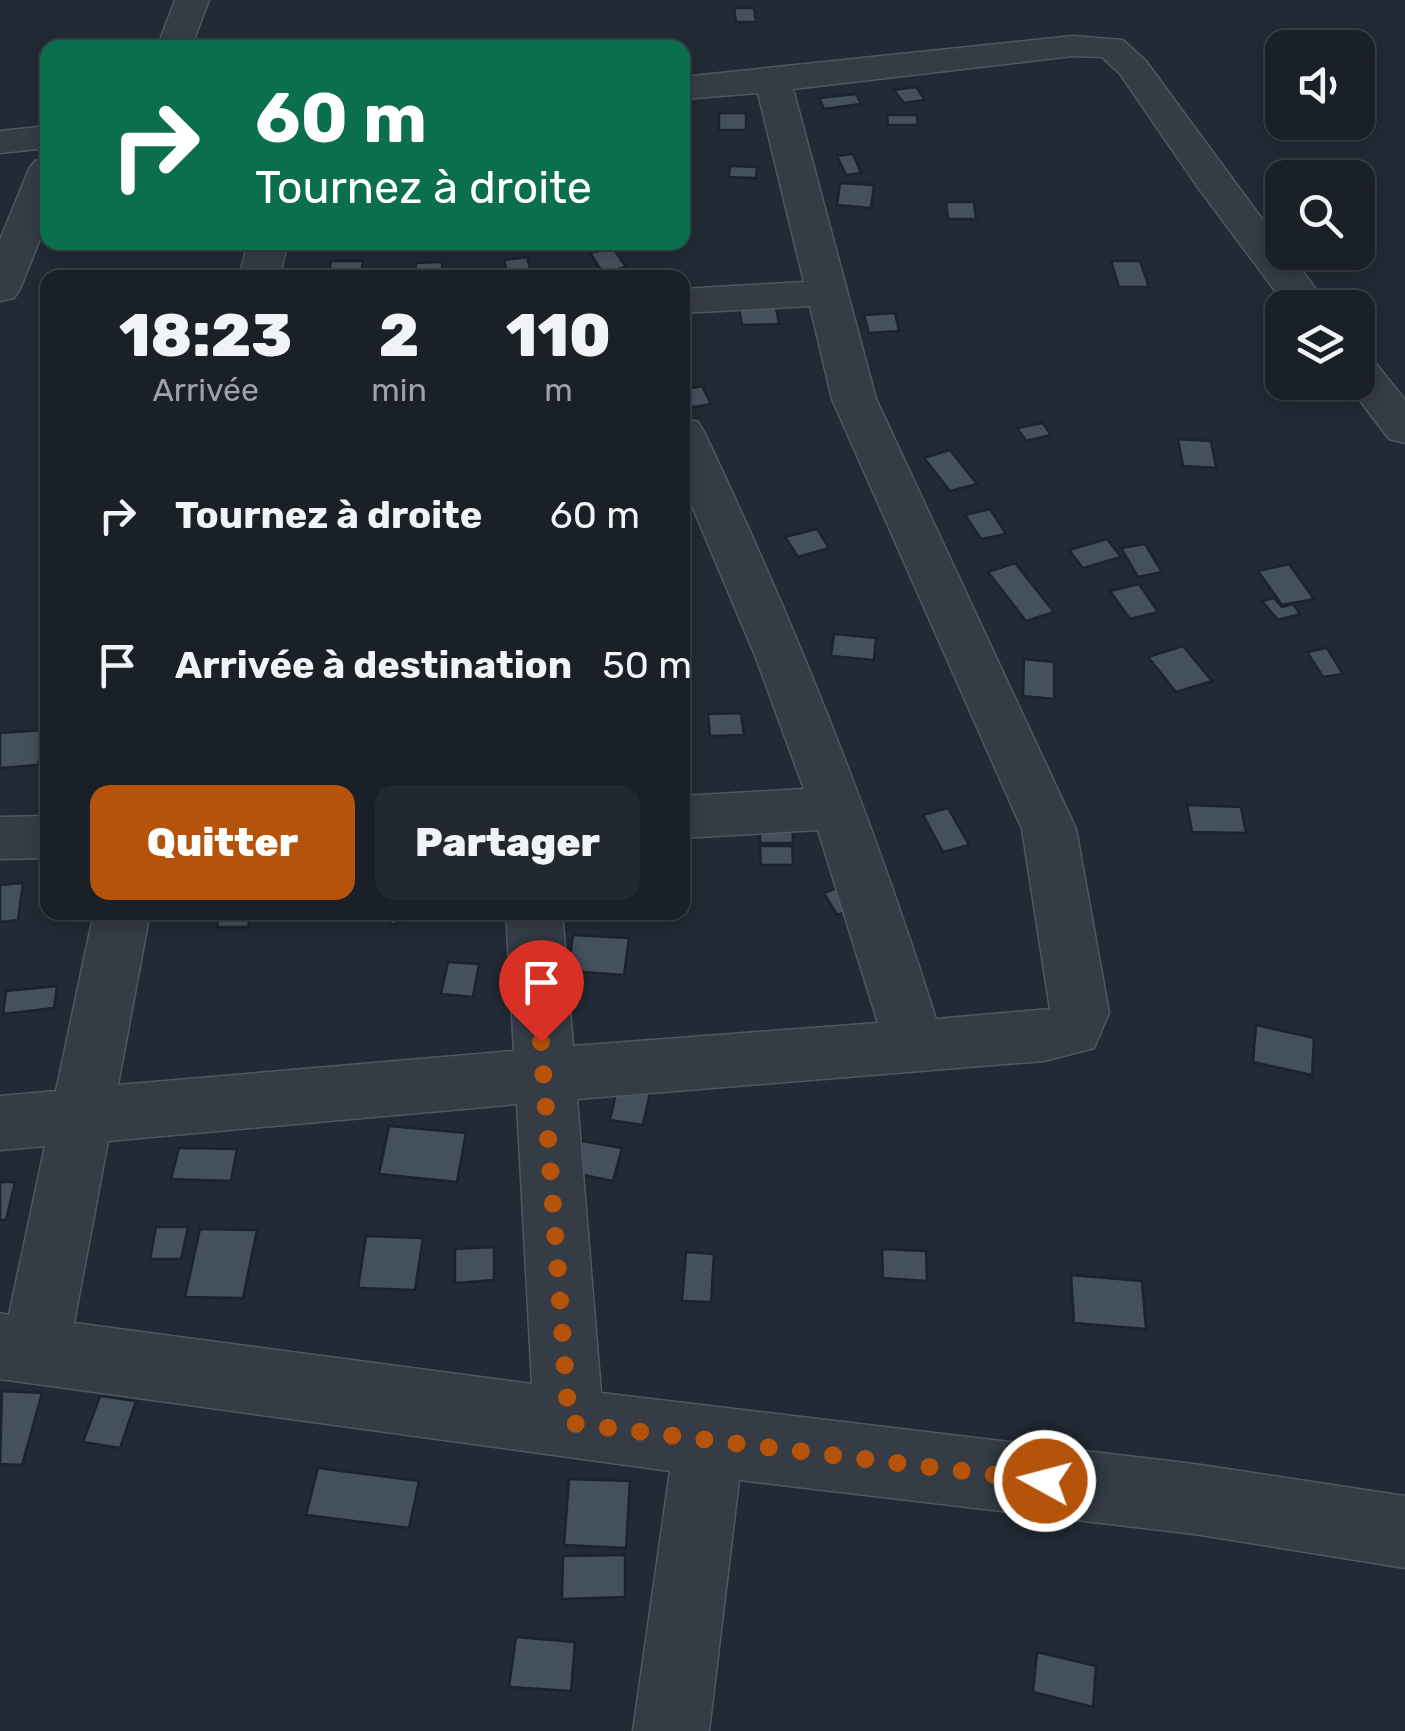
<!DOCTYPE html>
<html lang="fr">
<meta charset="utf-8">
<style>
body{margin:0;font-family:Rubik,sans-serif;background:#222830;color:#f1f3f6;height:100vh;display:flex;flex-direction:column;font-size:38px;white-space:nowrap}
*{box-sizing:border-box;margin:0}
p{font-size:32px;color:#9fa3a8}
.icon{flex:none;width:55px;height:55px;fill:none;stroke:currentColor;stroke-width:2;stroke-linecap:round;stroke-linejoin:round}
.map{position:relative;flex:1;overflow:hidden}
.side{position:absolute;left:40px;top:270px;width:650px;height:650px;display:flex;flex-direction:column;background:#192028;border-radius:20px;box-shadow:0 5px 15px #0003,0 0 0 2px #373e45}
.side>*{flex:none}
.banner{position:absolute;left:40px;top:40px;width:650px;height:210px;border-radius:20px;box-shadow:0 5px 15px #0003,0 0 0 2px #373e45;background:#0b6e4f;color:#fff;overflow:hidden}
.controls{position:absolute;left:1265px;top:30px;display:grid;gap:20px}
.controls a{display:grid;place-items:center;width:110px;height:110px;border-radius:20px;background:#192028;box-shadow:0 5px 15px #0003,0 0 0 2px #373e45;font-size:50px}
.pin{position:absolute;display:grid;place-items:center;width:85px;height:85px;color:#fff;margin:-102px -42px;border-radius:50% 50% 50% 0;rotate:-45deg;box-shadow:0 0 10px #0007}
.pin .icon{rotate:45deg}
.me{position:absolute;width:110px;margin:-55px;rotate:277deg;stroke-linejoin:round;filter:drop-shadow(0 0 8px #0008)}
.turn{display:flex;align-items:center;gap:35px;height:210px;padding:0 50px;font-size:45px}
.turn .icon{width:130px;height:130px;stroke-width:2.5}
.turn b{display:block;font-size:70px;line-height:85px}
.eta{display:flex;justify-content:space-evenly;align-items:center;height:170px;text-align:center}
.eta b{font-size:60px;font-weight:800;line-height:70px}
.action{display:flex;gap:20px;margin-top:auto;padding:20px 50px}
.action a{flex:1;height:115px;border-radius:20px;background:#b45309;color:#fff;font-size:40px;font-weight:800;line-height:115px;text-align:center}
.action a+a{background:#222830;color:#f1f3f6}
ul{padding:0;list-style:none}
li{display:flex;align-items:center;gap:30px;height:150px;padding:0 50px}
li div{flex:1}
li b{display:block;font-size:38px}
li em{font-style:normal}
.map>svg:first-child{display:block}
</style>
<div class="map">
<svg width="1405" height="1731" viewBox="0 0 1405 1731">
<rect width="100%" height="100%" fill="#212a35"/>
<g fill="#45505d" stroke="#1c232d" stroke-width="2.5">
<polygon points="734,8 754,8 756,22 736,22"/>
<polygon points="916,87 925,100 904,103 894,90"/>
<polygon points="856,94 861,104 824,109 819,98"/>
<rect x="719" y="113" width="27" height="17"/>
<polygon points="887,115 917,115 918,125 888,125"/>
<polygon points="853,154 861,173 846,175 837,156"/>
<polygon points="730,166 757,167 756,178 729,177"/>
<polygon points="840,183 874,185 871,208 837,205"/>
<polygon points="946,202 974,202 976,219 948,219"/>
<polygon points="613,248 626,267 603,273 590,253"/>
<polygon points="527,257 533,278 509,278 504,260"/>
<polygon points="331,261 363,261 360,278 328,278"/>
<polygon points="1111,261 1140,261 1149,287 1119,287"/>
<polygon points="442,262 443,278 416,278 416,263"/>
<polygon points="776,307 779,324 742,325 739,308"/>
<polygon points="895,313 899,331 869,333 864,315"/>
<polygon points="702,386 711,404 682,409 682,390"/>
<polygon points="1043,423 1051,435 1026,441 1017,428"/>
<polygon points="1178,439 1211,441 1216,468 1183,466"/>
<polygon points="950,450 977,484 950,491 924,458"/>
<polygon points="990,509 1006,534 981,539 965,515"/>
<polygon points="817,529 829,548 798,557 785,537"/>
<polygon points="1107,539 1121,557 1083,568 1069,550"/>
<polygon points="1145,544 1162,572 1138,577 1121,548"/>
<polygon points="1015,563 1054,612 1026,621 988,572"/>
<polygon points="1289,564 1314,599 1282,605 1258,571"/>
<polygon points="1139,584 1158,612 1130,619 1110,591"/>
<polygon points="1274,598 1282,607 1293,604 1300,614 1278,620 1262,601"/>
<polygon points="834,634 876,638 874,660 831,656"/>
<polygon points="1183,646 1212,681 1176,692 1148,657"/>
<polygon points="1327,648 1343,674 1323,677 1307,652"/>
<polygon points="1024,659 1054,662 1054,699 1023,696"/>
<polygon points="741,713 744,735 710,736 708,714"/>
<polygon points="44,730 38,765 0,768 0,733"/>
<polygon points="1187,805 1241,807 1246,833 1192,832"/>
<polygon points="948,808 969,845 943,852 923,815"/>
<polygon points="760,822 792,822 793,843 760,843"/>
<polygon points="760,846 792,846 793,865 761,865"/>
<polygon points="23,883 18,920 0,922 0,885"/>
<polygon points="844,885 859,907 837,915 824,893"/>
<polygon points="220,912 251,912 248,927 217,927"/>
<polygon points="387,912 430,912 391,925"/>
<polygon points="573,935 629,938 624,975 568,971"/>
<polygon points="448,962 479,964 473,997 441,994"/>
<polygon points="57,986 54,1008 3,1014 6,991"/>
<polygon points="1256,1025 1314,1038 1312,1075 1253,1062"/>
<polygon points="619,1079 652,1083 643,1125 610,1120"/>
<polygon points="389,1126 466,1133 457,1182 379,1174"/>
<polygon points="582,1141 622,1148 613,1181 574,1173"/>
<polygon points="179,1148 237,1149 231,1181 171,1179"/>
<polygon points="0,1182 15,1182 6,1220 0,1220"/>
<polygon points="156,1227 188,1227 181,1259 150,1259"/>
<polygon points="200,1229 257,1230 243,1298 185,1297"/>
<polygon points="366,1236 423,1238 415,1290 358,1288"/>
<polygon points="494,1247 494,1280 455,1283 455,1249"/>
<polygon points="882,1249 926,1251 927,1281 883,1278"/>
<polygon points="686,1252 714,1254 711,1302 682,1301"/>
<polygon points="1071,1275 1142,1281 1146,1329 1074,1323"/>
<polygon points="2,1391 42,1393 22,1465 0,1464"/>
<polygon points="100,1396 136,1401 120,1448 83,1442"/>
<polygon points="318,1468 419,1481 409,1528 306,1515"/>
<polygon points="569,1479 630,1481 626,1548 564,1545"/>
<polygon points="625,1555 625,1597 562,1599 563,1556"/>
<polygon points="516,1637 575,1642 571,1691 509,1687"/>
<polygon points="1037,1652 1096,1666 1093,1707 1033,1692"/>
</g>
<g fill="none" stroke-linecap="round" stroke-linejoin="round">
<g stroke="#4f5761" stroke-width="3">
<g id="minor">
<polygon points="175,0 209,0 191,48 157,48"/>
<path d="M1073 36 1123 40 1145 60 1282 246V252H1288L1330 308H1288L1197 186 1120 74 1102 57 1073 56 793 89 876 399 1076 829 1109 1013 1094 1048 1044 1061 577 1099 601 1393 1194 1464 1405 1496V1568L1194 1534 739 1480 709 1731H633L670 1471 0 1379V1313L9 1315 45 1146 0 1150V1096L56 1091 94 912H150L118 1085 514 1051 506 912H562L573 1046 878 1023 818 830 682 838V796L804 789 756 658 682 482V418L698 422 704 432C795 623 872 817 936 1019L1050 1009 1022 829 832 399 810 306 682 313V289L804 282 758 93 682 99V77ZM517 1104 532 1384 74 1323 108 1141Z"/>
<polygon points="48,126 48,148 0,153 0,131"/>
<polygon points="48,158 48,219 20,289 14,298 0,301 0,240 29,169 35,161"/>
<polygon points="248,242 288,242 279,278 239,278"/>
<polygon points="1358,356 1373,360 1405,400 1405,443 1389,439 1346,382 1358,382"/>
<polygon points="48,816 48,858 0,859 0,817"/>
</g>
</g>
<use href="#minor" fill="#353c46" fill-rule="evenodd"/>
</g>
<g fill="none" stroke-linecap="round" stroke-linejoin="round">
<polyline stroke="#b45309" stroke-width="18" stroke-dasharray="0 32.4" points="541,1042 569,1423 1045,1481"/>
</g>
</svg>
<div class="controls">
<a><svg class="icon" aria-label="sound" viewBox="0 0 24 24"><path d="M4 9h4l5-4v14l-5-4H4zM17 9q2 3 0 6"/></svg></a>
<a><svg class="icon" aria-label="search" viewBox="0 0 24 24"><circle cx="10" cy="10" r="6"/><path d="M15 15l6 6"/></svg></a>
<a><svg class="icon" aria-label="layers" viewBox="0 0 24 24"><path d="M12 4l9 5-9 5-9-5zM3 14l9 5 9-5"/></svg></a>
</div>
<div class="pin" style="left:541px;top:1042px;background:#d93025"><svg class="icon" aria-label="arrive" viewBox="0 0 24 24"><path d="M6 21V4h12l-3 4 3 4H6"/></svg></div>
<svg class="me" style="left:1045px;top:1481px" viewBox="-20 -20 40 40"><circle r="17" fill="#b45309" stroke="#fff" stroke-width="3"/><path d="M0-11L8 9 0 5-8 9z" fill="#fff"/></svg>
<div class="banner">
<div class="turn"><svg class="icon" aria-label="right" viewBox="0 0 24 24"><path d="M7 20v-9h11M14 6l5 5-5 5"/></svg><div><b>60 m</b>Tournez à droite</div></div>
</div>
<section class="side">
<div class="eta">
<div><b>18:23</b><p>Arrivée</p></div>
<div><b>2</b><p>min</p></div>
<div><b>110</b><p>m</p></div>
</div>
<ul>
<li><svg class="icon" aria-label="right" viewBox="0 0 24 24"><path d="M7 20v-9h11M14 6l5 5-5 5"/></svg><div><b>Tournez à droite</b></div><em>60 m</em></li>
<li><svg class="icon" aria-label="arrive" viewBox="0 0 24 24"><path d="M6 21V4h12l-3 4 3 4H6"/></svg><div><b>Arrivée à destination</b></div><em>50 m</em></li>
</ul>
<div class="action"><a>Quitter</a><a>Partager</a></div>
</section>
</div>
